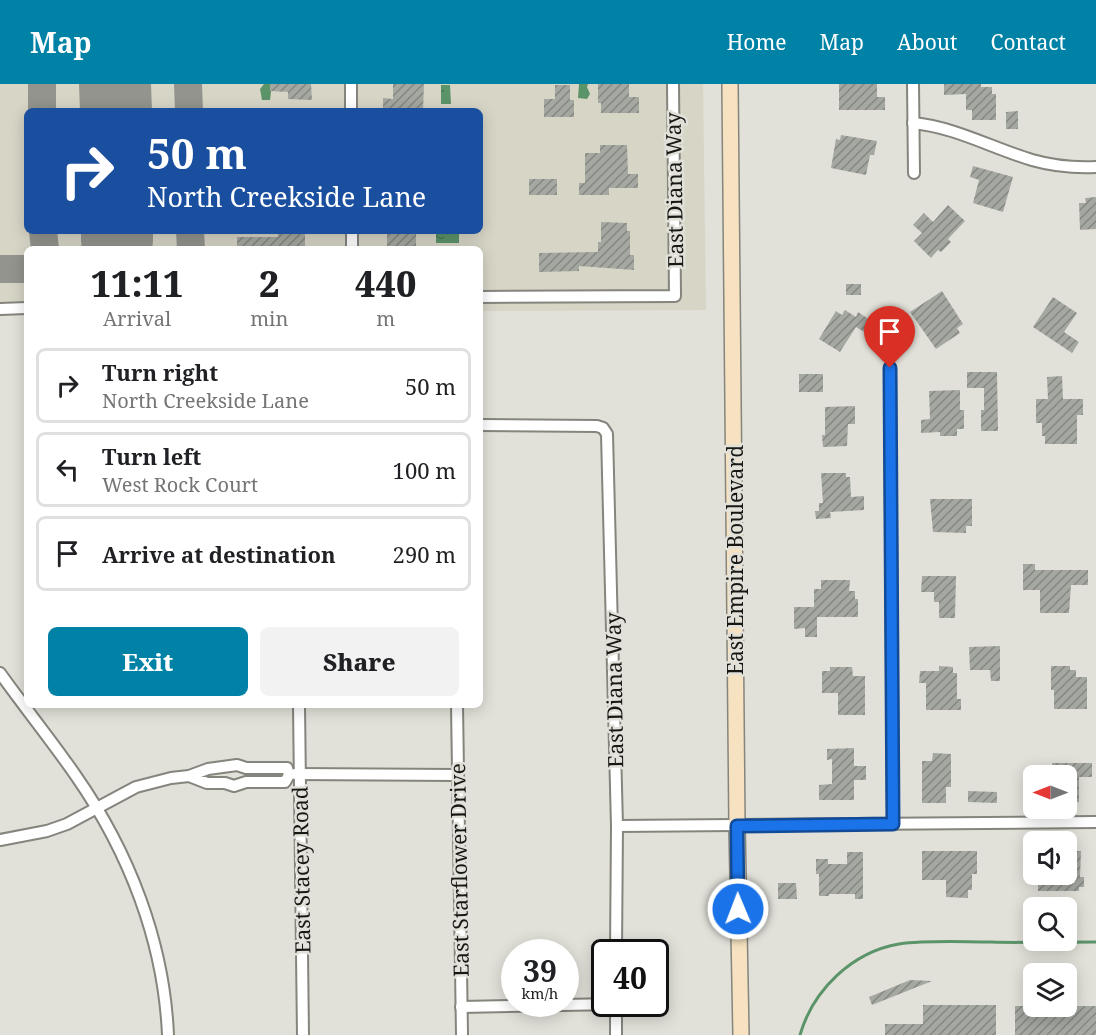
<!DOCTYPE html>
<style>
body{margin:0;font-family:"Noto Serif",serif;background:#f2f2f2;color:#202124;height:100vh;display:flex;flex-direction:column;font-size:22px;white-space:nowrap}
*{box-sizing:border-box;margin:0}
p{font-size:20px;color:#757577}
.icon{flex:none;width:33px;height:33px;fill:none;stroke:currentColor;stroke-width:2;stroke-linecap:round;stroke-linejoin:round}
.map{position:relative;flex:1;overflow:hidden}
.sheet{position:absolute;left:24px;top:162px;width:459px;height:462px;display:flex;flex-direction:column;background:#fff;border-radius:9px;box-shadow:0 3px 15px #0003}
.sheet>*{flex:none}
.top-card{position:absolute;left:24px;top:24px;width:459px;height:126px;border-radius:9px;box-shadow:0 3px 15px #0003;background:#1a4fa0;color:#fff;overflow:hidden}
.needle{width:39px;rotate:270deg}
.controls{position:absolute;left:1023px;top:681px;display:grid;gap:12px}
.controls a{display:grid;place-items:center;width:54px;height:54px;border-radius:9px;background:#fff;box-shadow:0 3px 15px #0003;font-size:30px}
.speed{position:absolute;left:501px;top:855px;display:flex;gap:12px;font-size:30px;font-weight:700;text-align:center}
.speed>*{display:grid;place-content:center;width:78px;height:78px;border-radius:50%;background:#fff;box-shadow:0 3px 15px #0003;line-height:1}
.speed small{font-size:15px;font-weight:400}
.speed .limit{border:3px solid #111;border-radius:9px;background:#fff;color:#111}
.pin{position:absolute;display:grid;place-items:center;width:51px;height:51px;color:#fff;margin:-62px -26px;border-radius:50% 50% 50% 0;rotate:-45deg;box-shadow:0 0 6px #0007}
.pin .icon{rotate:45deg}
.me{position:absolute;width:66px;margin:-33px;rotate:359deg;stroke-linejoin:round;filter:drop-shadow(0 0 4px #0008)}
.turn{display:flex;align-items:center;gap:21px;height:126px;padding:0 24px;font-size:27px}
.turn .icon{width:78px;height:78px;stroke-width:2.5}
.turn b{display:block;font-size:42px;line-height:51px}
.eta{display:flex;justify-content:space-evenly;align-items:center;height:102px;text-align:center}
.eta b{font-size:36px;font-weight:800;line-height:42px}
.button{display:flex;gap:12px;margin-top:auto;padding:12px 24px}
.button a{flex:1;height:69px;border-radius:9px;background:#0082a6;color:#fff;font-size:24px;font-weight:800;line-height:69px;text-align:center}
.button a+a{background:#f2f2f2;color:#202124}
ul{padding:0;list-style:none}
li{display:flex;align-items:center;gap:18px;height:75px;margin:0 12px 9px;padding:0 12px;border:3px solid #e0e0e0;border-radius:9px}
li div{flex:1}
li b{display:block;font-size:22px}
li em{font-style:normal}
header{display:flex;align-items:center;gap:36px;box-sizing:border-box;height:84px;padding:0 30px;background:#0082a6;color:#fff}
header strong{font-size:28px}
nav{display:flex;gap:33px;margin-inline-start:auto;font-size:21px}
.map>svg:first-child{display:block}
</style>
<header>
<strong>Map</strong>
<nav><a>Home</a><a>Map</a><a>About</a><a>Contact</a></nav>
</header>
<div class="map">
<svg width="1096" height="951" viewBox="0 0 1096 951">
<defs>
<pattern id="water-ripples" width="26" height="14" patternUnits="userSpaceOnUse" patternTransform="scale(1.5)"><rect width="26" height="14" fill="#5c946a"/><path d="M2 4q2-2 4 0t4 0M15 11q2-2 4 0t4 0" fill="none" stroke="#4b7856"/></pattern>
<pattern id="building-hatch" width="6" height="6" patternUnits="userSpaceOnUse" patternTransform="scale(1.5)"><rect width="6" height="6" fill="#a5a8a1"/><path d="M-1 1l2-2M0 6l6-6M5 7l2-2" fill="none" stroke="#858882"/></pattern>
</defs>
<rect width="100%" height="100%" fill="#e2e1d9"/>
<path fill="#d7d5c6" fill-rule="evenodd" d="M0 0H703L706 226 480 227V165H27V228H0ZM27 27H480V147H27Z"/>
<g fill="url(#water-ripples)">
<polygon points="264,0 272,0 270,16 262,16 260,5"/>
<polygon points="579,0 588,0 587,3 590,10 587,15 578,14"/>
<polygon points="441,1 450,1 451,20 441,20"/>
<polygon points="459,147 459,159 436,159 436,148"/>
</g>
<g fill="none" stroke-linecap="round" stroke-linejoin="round">
<path stroke="#5c946a" stroke-width="3" d="M800 951C813 906 852 868 899 860 929 856 960 858 991 858 1026 859 1061 858 1096 858"/>
<g stroke="#94948e" stroke-width="28">
<polyline points="42,0 42,27"/>
<polyline points="188,0 189,27"/>
<polyline points="43,147 45,165"/>
<polyline points="190,147 191,165"/>
<polyline points="117,157 118,165"/>
<polyline points="0,185 27,185"/>
</g>
<g stroke="#94948e" stroke-width="72">
<polyline points="115,0 116,27"/>
<polyline points="117,147 117,157"/>
</g>
</g>
<g fill="url(#building-hatch)">
<polygon points="270,0 311,0 312,16 288,15 288,8 270,7"/>
<polygon points="393,0 424,0 423,27 383,27 383,14 393,15"/>
<polygon points="598,0 629,0 629,13 639,13 639,29 601,29 601,19 598,19"/>
<polygon points="839,0 877,0 877,13 885,13 885,26 839,26"/>
<polygon points="944,0 981,0 981,3 992,3 992,10 996,10 996,36 972,36 972,26 966,26 966,10 944,11"/>
<polygon points="555,1 570,1 570,16 574,16 574,33 544,33 544,15 555,15"/>
<polygon points="1018,27 1018,45 1006,45 1006,28"/>
<polygon points="841,51 877,57 874,71 870,71 866,91 831,84 836,55 840,56"/>
<polygon points="600,61 627,61 628,90 638,90 638,104 609,104 609,111 579,111 579,99 585,99 585,69 600,69"/>
<polygon points="973,82 1013,93 1003,128 973,119 979,96 970,93"/>
<rect x="529" y="95" width="28" height="16"/>
<polygon points="1096,113 1096,145 1080,146 1079,119 1086,119 1085,114"/>
<polygon points="948,121 965,137 948,155 951,158 941,168 938,166 931,174 914,157 922,149 913,141 924,129 933,138"/>
<polygon points="601,138 627,139 627,147 630,147 630,171 634,171 634,186 579,182 579,187 539,188 539,169 598,168 598,158 601,158"/>
<polygon points="278,147 305,147 305,165 237,165 237,153 278,153"/>
<rect x="387" y="147" width="29" height="18"/>
<rect x="846" y="200" width="15" height="11"/>
<polygon points="942,207 963,240 957,244 960,249 936,265 910,228"/>
<polygon points="1053,213 1077,229 1064,248 1079,258 1072,269 1033,243"/>
<polygon points="845,226 856,233 858,228 873,238 866,249 856,243 840,268 819,255 836,227 842,231"/>
<polygon points="967,288 997,288 998,347 981,347 981,326 984,326 984,304 967,304"/>
<rect x="799" y="290" width="24" height="18"/>
<polygon points="1062,292 1063,315 1083,315 1083,331 1077,331 1077,360 1045,360 1045,352 1042,352 1042,339 1036,339 1036,315 1048,315 1047,293"/>
<polygon points="960,306 960,326 964,326 964,345 957,345 957,352 940,352 940,348 921,349 921,336 930,335 929,307"/>
<polygon points="855,322 855,340 848,340 847,362 823,363 822,351 825,351 825,323"/>
<polygon points="821,389 846,389 846,393 850,393 851,413 864,412 864,426 830,428 831,434 816,435 815,427 819,427 819,419 823,419"/>
<polygon points="930,415 972,415 972,442 966,442 966,449 933,448"/>
<polygon points="1023,480 1035,480 1035,486 1088,486 1088,501 1071,501 1069,529 1040,529 1040,506 1023,506"/>
<polygon points="922,492 956,492 955,534 939,534 939,518 934,518 934,508 921,508"/>
<polygon points="821,496 850,496 849,507 855,507 855,515 858,515 858,533 817,533 817,553 805,553 805,544 794,545 794,523 814,523 814,505 821,505"/>
<polygon points="1000,562 1000,597 991,597 990,586 970,586 969,563"/>
<polygon points="939,582 953,583 953,589 957,589 957,615 961,615 961,626 926,626 926,599 919,599 920,587 939,587"/>
<polygon points="1051,582 1070,582 1070,586 1076,586 1076,593 1087,593 1087,625 1054,625 1054,606 1051,606"/>
<polygon points="830,583 852,583 853,592 865,592 865,631 838,631 838,609 822,609 822,587 830,587"/>
<polygon points="854,664 854,682 866,682 866,696 854,696 854,716 819,716 819,701 832,700 832,675 827,676 827,665"/>
<polygon points="933,669 951,670 951,703 946,703 946,719 922,719 922,677 932,677"/>
<polygon points="1052,679 1092,679 1092,693 1079,693 1079,718 1066,718 1066,692 1053,692"/>
<polygon points="968,707 997,708 997,719 968,718"/>
<polygon points="922,767 977,767 977,790 972,790 972,806 968,806 968,814 946,813 946,796 922,796"/>
<polygon points="1068,767 1081,767 1080,793 1084,793 1084,803 1079,803 1079,807 1038,807 1038,790 1066,790"/>
<polygon points="847,768 863,768 863,815 855,815 855,810 829,810 829,812 819,812 819,790 816,790 816,775 828,775 828,780 847,780"/>
<polygon points="778,799 796,799 797,815 778,815"/>
<polygon points="910,896 932,897 872,921 869,913"/>
<polygon points="923,921 996,921 996,951 885,951 885,940 923,940"/>
<rect x="1015" y="922" width="81" height="29"/>
</g>
<g fill="none" stroke-linecap="round" stroke-linejoin="round">
<g stroke="#85847d" stroke-width="14">
<g id="street">
<polyline points="351,0 351,27"/>
<polyline points="913,0 914,89"/>
<path d="M913 39C955 43 992 64 1032 76 1053 82 1074 84 1096 83"/>
<polyline points="352,147 352,165"/>
<polyline points="480,213 675,212 673,0"/>
<polyline points="0,225 27,224"/>
<polyline points="890,284 893,740"/>
<polyline points="480,341 597,342 603,344 607,350 617,742 616,868"/>
<path d="M0 589C25 624 52 657 76 692 129 768 164 858 168 951"/>
<polyline points="299,621 303,951"/>
<polyline points="457,621 462,951"/>
<polygon points="237,681 246,684 287,684 289,691 285,698 246,698 234,702 225,699 207,699 189,692 208,685"/>
<polyline points="295,690 457,691"/>
<polyline points="617,742 1096,738"/>
<polyline points="0,756 47,747 67,740 136,703 171,694 189,692"/>
<polyline points="616,920 616,951"/>
<polyline points="461,923 616,920"/>
</g>
</g>
<g stroke="#85847d" stroke-width="18">
<polyline id="secondary" points="730,0 737,742 741,951"/>
</g>
<use href="#street" stroke="#fff" stroke-width="10"/>
<use href="#secondary" stroke="#f6e2c0" stroke-width="15"/>
</g>
<g fill="none" stroke-linecap="round" stroke-linejoin="round">
<g stroke="#114b97" stroke-width="15">
<polyline id="route" points="738,825 737,742 893,740 890,284"/>
</g>
<use href="#route" stroke="#1a73e8" stroke-width="10"/>
</g>
<g text-anchor="middle" dominant-baseline="central" stroke-width="5" stroke-linejoin="round" paint-order="stroke">
<g font-size="21" fill="#171714" stroke="#e2e1d9">
<text transform="translate(674 106) rotate(-91)">East Diana Way</text>
<text transform="translate(735 476) rotate(-90)">East Empire Boulevard</text>
<text transform="translate(614 606) rotate(-91)">East Diana Way</text>
<text transform="translate(301 786) rotate(-91)">East Stacey Road</text>
<text transform="translate(459 786) rotate(-91)">East Starflower Drive</text>
</g>
</g>
</svg>
<div class="controls">
<a><svg class="needle" viewBox="-14 -14 28 28"><path d="M0-13l5 13h-10z" fill="#e53935"/><path d="M0 13l5-13h-10z" fill="#757577"/></svg></a>
<a><svg class="icon" aria-label="sound" viewBox="0 0 24 24"><path d="M4 9h4l5-4v14l-5-4H4zM17 9q2 3 0 6"/></svg></a>
<a><svg class="icon" aria-label="search" viewBox="0 0 24 24"><circle cx="10" cy="10" r="6"/><path d="M15 15l6 6"/></svg></a>
<a><svg class="icon" aria-label="layers" viewBox="0 0 24 24"><path d="M12 4l9 5-9 5-9-5zM3 14l9 5 9-5"/></svg></a>
</div>
<div class="speed"><div>39<small>km/h</small></div><div class="limit">40</div></div>
<div class="pin" style="left:890px;top:284px;background:#d93025"><svg class="icon" aria-label="arrive" viewBox="0 0 24 24"><path d="M6 21V4h12l-3 4 3 4H6"/></svg></div>
<svg class="me" style="left:738px;top:825px" viewBox="-20 -20 40 40"><circle r="17" fill="#1a73e8" stroke="#fff" stroke-width="3"/><path d="M0-11L8 9 0 5-8 9z" fill="#fff"/></svg>
<div class="top-card">
<div class="turn"><svg class="icon" aria-label="right" viewBox="0 0 24 24"><path d="M7 20v-9h11M14 6l5 5-5 5"/></svg><div><b>50 m</b>North Creekside Lane</div></div>
</div>
<section class="sheet">
<div class="eta">
<div><b>11:11</b><p>Arrival</p></div>
<div><b>2</b><p>min</p></div>
<div><b>440</b><p>m</p></div>
</div>
<ul>
<li><svg class="icon" aria-label="right" viewBox="0 0 24 24"><path d="M7 20v-9h11M14 6l5 5-5 5"/></svg><div><b>Turn right</b><p>North Creekside Lane</p></div><em>50 m</em></li>
<li><svg class="icon" aria-label="left" viewBox="0 0 24 24"><path d="M17 20v-9H6M10 6l-5 5 5 5"/></svg><div><b>Turn left</b><p>West Rock Court</p></div><em>100 m</em></li>
<li><svg class="icon" aria-label="arrive" viewBox="0 0 24 24"><path d="M6 21V4h12l-3 4 3 4H6"/></svg><div><b>Arrive at destination</b></div><em>290 m</em></li>
</ul>
<div class="button"><a>Exit</a><a>Share</a></div>
</section>
</div>
